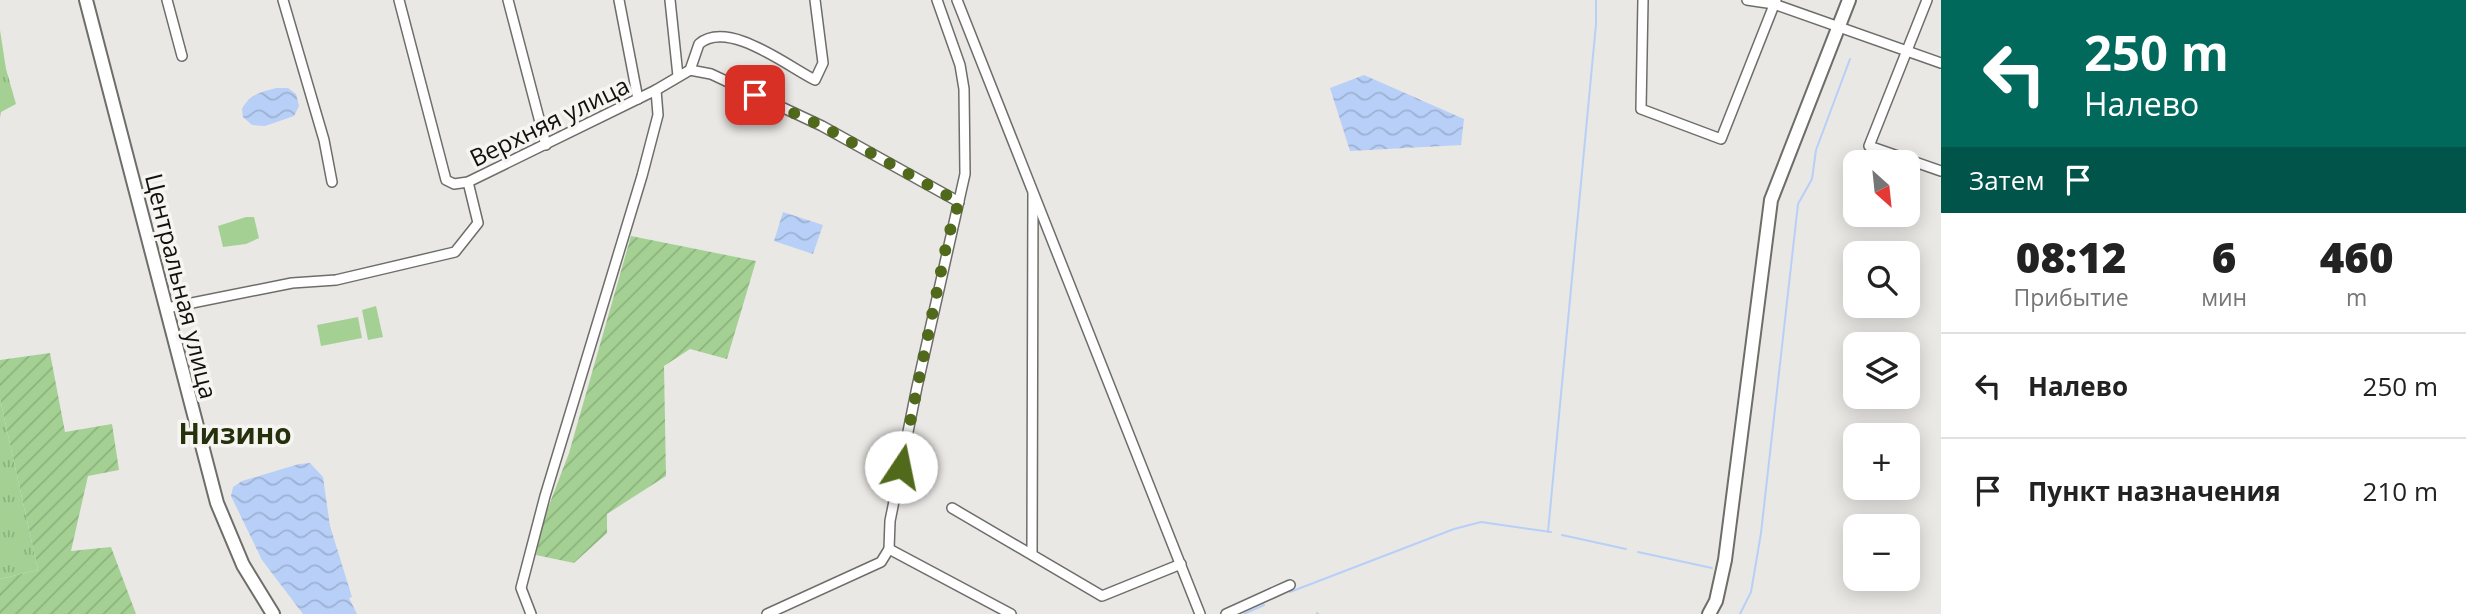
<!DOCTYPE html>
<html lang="ru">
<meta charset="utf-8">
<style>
body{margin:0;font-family:"Open Sans",sans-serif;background:#f6f6f6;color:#222;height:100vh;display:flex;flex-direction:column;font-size:26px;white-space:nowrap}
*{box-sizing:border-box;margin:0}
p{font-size:23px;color:#767676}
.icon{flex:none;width:38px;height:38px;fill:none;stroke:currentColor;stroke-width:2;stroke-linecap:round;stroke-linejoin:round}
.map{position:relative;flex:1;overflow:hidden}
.sheet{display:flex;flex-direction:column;background:#fff;width:525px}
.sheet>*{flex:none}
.guide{background:#00695c;color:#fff;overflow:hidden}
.needle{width:46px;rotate:153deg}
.tools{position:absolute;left:1843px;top:150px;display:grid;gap:14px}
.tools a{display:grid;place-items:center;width:77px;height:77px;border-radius:14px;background:#fff;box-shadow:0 4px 18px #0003;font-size:35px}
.pin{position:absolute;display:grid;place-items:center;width:60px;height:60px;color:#fff;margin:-30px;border-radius:14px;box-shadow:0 4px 10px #0006}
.me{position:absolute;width:77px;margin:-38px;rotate:11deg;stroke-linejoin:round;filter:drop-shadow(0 0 5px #0008)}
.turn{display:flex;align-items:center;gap:24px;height:147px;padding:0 28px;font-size:32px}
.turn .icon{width:91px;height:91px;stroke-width:2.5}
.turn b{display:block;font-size:49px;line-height:60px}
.then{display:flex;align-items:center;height:66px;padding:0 28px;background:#0003;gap:14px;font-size:26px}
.eta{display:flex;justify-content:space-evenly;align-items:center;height:119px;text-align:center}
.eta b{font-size:42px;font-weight:800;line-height:49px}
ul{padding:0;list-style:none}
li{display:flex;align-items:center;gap:21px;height:105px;padding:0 28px;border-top:2px solid #e0e0e0}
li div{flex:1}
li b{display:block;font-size:26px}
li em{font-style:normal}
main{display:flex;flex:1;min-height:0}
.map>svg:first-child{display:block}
</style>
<main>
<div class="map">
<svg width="1941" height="614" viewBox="0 0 1941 614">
<defs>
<pattern id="grass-tufts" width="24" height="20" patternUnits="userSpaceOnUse" patternTransform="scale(1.75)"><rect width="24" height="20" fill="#a4d193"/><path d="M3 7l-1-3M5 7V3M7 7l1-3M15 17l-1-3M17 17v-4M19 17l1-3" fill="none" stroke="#8cb27e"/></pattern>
<pattern id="garden-furrows" width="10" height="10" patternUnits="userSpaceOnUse" patternTransform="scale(1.75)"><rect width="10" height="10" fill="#a4d193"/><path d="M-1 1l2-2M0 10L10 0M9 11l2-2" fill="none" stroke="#8cb27e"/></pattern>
<pattern id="water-waves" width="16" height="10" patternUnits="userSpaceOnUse" patternTransform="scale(1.75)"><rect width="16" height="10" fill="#b8cff7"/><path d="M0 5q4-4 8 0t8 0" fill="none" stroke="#9db1d3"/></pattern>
</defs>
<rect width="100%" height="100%" fill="#e9e8e5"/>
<g fill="url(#grass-tufts)">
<polygon points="0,30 6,69 16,104 1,112 0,118"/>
<polygon points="0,399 38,570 0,579"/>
</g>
<g fill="#a4d193">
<polygon points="246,217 254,217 259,238 246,244 223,247 218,226"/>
<polygon points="376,306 383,337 368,340 362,310"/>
<polygon points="358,317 362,338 321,346 317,325"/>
</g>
<g fill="url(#garden-furrows)">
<polygon points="631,236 756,261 727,359 690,349 664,366 666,476 607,514 607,533 574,563 536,555 543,521 569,453"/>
<polygon points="50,353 65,432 112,424 119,470 88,476 71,551 111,547 136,614 0,614 0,579 38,570 0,399 0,360"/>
</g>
<g fill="url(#water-waves)">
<polygon points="1364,75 1464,119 1461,145 1350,151 1330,88"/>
<path d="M276 88H288L296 94 299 106 294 116 265 126 252 125 243 117 242 109C250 94 261 92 276 88Z"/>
<polygon points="783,212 823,225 813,254 774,241"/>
<polygon points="299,464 310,463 323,477 330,526 352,597 349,598 357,614 303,614 262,560 231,496 233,487 242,481"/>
</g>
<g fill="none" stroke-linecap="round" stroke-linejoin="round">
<g stroke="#b8cff7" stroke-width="2">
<polyline points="1548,532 1596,24 1596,0"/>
<polyline points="1562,535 1626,549"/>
<polyline points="1638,552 1712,568"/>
<polyline points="1290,592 1454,529 1481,522 1551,532"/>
<polyline points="1317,613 1318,614"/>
<polyline points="1244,614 1264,605"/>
<polyline points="1740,614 1751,592 1761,533 1798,204 1812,179 1816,150 1850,59"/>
</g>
<g stroke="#6e6d6a" stroke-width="12">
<g id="street">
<polyline points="167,0 182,56"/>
<polyline points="283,0 324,140 332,182"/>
<path d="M399 0 446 180 454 184 468 182 656 90 690 70 699 44C728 19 787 66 815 80L823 63 815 0"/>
<polyline points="508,0 546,145"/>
<polyline points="619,0 638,99"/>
<polyline points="670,0 678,76"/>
<polyline points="957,0 1200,614"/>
<polyline points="1643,0 1641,109 1721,139 1776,0"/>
<polyline points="1747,0 1774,4 1941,63"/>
<polyline points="1927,0 1869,146 1941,171"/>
<polyline points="690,70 711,74 822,126 959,202"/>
<polyline points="167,308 292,283 336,280 455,252 478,223 468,182"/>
<polyline points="952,508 1102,596 1181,564"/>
<polyline points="889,549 1011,614"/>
<polyline points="1032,553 1033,194"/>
<polyline points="531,614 521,588 545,496 642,176 658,115 656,90"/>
<polyline points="767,614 881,562 889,549 890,521 917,387 965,174 964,89 960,65 937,0"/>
<polyline points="1226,614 1290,585"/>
</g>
</g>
<g stroke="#6e6d6a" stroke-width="16">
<g id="secondary">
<polyline points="86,0 217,503 243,565 273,614"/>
<polyline points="1709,614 1716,601 1725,560 1771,200 1849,0"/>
</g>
</g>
<use href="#street" stroke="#fff" stroke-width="9"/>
<use href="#secondary" stroke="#fff" stroke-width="12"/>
</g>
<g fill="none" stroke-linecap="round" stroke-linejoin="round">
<polyline stroke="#50691a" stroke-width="12" stroke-dasharray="0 21.6" points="755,95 822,126 959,202 948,237 901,467"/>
</g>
<g text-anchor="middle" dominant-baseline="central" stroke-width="7" stroke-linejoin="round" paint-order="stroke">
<g font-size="24" fill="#10100f" stroke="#f7f5f2">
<text transform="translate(549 121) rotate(-26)">Верхняя улица</text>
<text transform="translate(182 286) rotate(76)">Центральная улица</text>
</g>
<g font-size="28" font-weight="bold" fill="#25310c" stroke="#f7f5f2">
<text x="235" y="433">Низино</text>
</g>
</g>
</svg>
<div class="tools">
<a><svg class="needle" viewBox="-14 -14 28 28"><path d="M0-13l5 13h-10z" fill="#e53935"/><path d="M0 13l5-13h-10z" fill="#767676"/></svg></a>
<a><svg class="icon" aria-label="search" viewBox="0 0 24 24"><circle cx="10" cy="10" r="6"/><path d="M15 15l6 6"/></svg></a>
<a><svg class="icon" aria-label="layers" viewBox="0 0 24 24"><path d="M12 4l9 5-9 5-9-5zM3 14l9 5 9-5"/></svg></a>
<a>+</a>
<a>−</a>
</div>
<div class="pin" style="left:755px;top:95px;background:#d93025"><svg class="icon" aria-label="arrive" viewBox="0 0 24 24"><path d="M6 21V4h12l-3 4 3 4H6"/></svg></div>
<svg class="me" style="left:901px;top:467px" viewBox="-20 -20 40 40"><circle r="19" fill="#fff"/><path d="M0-13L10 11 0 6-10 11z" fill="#50691a"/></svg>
</div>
<section class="sheet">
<div class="guide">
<div class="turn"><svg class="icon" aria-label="left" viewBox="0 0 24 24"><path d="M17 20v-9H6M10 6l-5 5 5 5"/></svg><div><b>250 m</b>Налево</div></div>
<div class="then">Затем<svg class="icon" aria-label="arrive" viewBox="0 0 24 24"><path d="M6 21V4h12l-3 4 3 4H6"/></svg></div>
</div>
<div class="eta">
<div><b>08:12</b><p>Прибытие</p></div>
<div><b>6</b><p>мин</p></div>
<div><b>460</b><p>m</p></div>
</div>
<ul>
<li><svg class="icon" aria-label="left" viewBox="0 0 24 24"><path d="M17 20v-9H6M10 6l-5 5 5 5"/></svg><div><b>Налево</b></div><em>250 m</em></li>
<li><svg class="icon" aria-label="arrive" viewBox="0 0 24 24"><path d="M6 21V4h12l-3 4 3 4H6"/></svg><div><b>Пункт назначения</b></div><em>210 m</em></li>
</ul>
</section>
</main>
